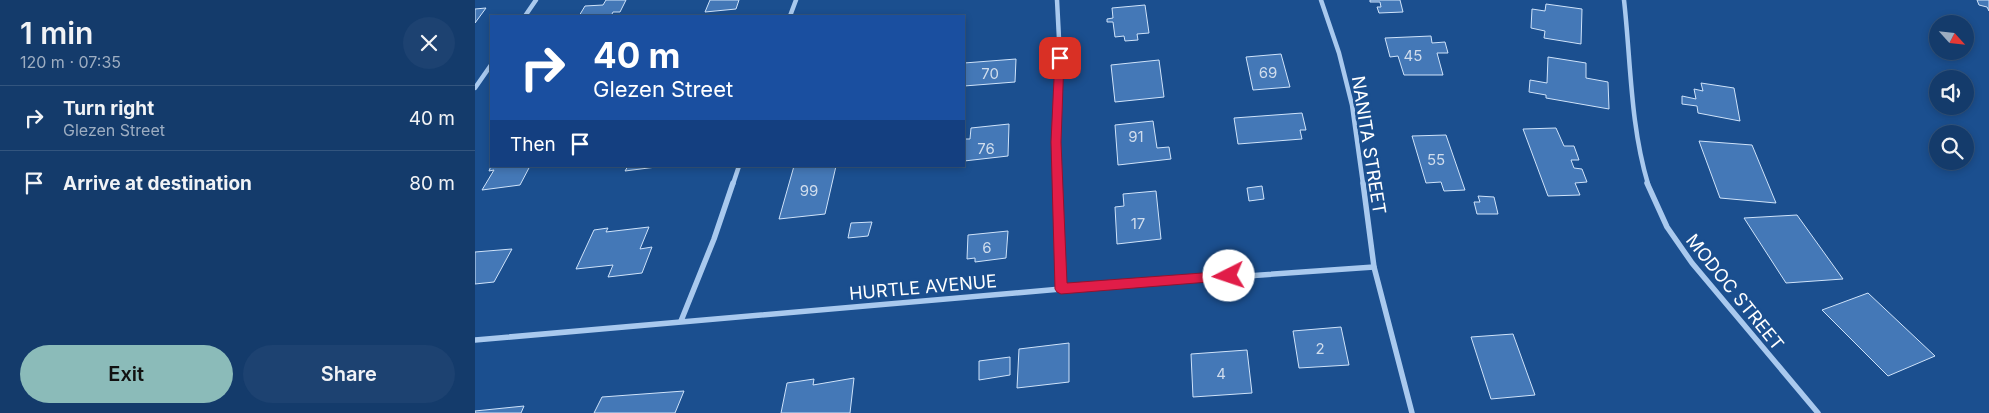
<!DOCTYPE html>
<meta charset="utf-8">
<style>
body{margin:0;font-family:Inter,sans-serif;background:#1d4271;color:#f1f3f6;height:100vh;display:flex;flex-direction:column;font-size:19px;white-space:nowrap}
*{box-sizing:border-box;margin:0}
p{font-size:16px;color:#9dadc1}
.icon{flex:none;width:28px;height:28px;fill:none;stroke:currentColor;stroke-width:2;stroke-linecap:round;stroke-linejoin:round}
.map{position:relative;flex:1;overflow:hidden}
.drawer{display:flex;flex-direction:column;background:#143b6b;width:475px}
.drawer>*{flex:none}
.hud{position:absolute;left:15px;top:15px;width:475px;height:152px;border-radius:0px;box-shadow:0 2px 8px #0003,0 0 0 1px #33557e;background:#1a4fa0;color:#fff;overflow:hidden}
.needle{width:32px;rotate:117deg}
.controls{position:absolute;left:1454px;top:15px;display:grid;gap:10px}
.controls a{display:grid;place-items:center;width:45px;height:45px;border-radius:50%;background:#143b6b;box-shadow:0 2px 8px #0003,0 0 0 1px #33557e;font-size:25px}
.pin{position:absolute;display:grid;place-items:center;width:42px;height:42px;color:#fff;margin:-21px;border-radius:10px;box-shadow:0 2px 8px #0006}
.me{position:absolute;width:55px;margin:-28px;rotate:266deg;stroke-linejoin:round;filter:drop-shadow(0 0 4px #0008)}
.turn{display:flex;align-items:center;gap:18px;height:105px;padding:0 20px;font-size:22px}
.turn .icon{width:65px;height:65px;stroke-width:2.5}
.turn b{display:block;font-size:35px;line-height:42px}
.then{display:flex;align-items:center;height:48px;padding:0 20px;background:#0003;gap:10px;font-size:19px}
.round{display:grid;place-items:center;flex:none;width:52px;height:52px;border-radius:26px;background:#1d4271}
.summary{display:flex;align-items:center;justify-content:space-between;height:85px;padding:0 20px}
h1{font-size:30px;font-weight:600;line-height:38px}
.cta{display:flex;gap:10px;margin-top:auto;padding:10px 20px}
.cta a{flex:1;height:58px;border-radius:30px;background:#8bbbb9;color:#111;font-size:20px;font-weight:600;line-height:58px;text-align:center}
.cta a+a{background:#1d4271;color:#f1f3f6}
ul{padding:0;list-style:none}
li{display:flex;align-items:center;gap:15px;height:65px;padding:0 20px;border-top:1px solid #33557e}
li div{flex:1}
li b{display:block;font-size:19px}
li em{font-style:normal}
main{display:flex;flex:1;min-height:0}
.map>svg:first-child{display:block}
</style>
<main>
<section class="drawer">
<div class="summary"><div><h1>1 min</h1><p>120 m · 07:35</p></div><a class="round"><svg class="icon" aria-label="close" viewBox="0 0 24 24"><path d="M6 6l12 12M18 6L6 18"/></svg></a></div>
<ul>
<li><svg class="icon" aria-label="right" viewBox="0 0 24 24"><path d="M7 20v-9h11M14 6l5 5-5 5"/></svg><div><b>Turn right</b><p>Glezen Street</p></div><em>40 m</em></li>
<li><svg class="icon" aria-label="arrive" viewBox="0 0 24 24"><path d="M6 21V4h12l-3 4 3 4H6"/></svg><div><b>Arrive at destination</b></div><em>80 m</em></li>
</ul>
<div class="cta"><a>Exit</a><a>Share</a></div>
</section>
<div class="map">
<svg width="1514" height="413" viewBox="0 0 1514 413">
<rect width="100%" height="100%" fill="#1b4f8f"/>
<g fill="#4478b7" stroke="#cfe3fa">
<polygon points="131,0 151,0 145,12 138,12 136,16 104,16 110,6 128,5"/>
<polygon points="235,0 264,0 261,9 230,12"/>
<polygon points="895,0 925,0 928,12 904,13 902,7 906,7 905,2 895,2"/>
<polygon points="1502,0 1514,0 1514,11 1512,7 1504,5"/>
<polygon points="1071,4 1107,9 1106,44 1069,38 1070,31 1056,28 1057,9 1070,11"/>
<polygon points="670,5 674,33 662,34 663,40 650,41 649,36 640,37 638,22 632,22 632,19 638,18 637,8"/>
<polygon points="11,8 0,23 0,9"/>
<polygon points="956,36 957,43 970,42 973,53 962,53 968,75 929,75 923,56 915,57 910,38"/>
<polygon points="806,54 815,87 778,90 771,57"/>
<polygon points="1073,57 1111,63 1111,78 1133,82 1134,109 1071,98 1071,95 1054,92 1055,80 1072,83"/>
<polygon points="541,59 540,82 489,86 489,63"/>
<polygon points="684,60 689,97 640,102 636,65"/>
<polygon points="1226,83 1259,88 1265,121 1223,113 1222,106 1207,104 1207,96 1221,99 1219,89 1228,91"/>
<polygon points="827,113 831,130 825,130 827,139 763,144 759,118"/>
<polygon points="678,121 682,148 694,147 696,159 643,165 640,125"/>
<polygon points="534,124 533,156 489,161 489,139 495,139 496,128"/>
<polygon points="1081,128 1089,146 1099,146 1104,160 1096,160 1099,168 1107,169 1112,182 1100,183 1105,195 1073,196 1048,129"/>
<polygon points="971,135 990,190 969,191 966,182 951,183 937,136"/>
<polygon points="1224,141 1277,145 1301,203 1245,198"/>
<polygon points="16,166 55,166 45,185 7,190 19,170 14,171"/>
<polygon points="153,166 189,166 150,171"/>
<polygon points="319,166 361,166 350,214 304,219"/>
<polygon points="787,186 789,199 774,201 772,188"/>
<polygon points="681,191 686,239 642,244 640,207 649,206 648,194"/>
<polygon points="1003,196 1019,197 1023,214 1002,214 999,202 1005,202"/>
<polygon points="1322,215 1368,279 1311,283 1269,218"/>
<polygon points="397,222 393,236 373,238 376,223"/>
<polygon points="174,227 165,249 177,247 167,273 133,277 138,265 101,269 119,230 133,228 131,232"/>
<polygon points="533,231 531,258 500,262 500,258 492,259 493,235"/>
<polygon points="37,249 19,282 0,284 0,252"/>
<polygon points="1393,293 1460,356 1413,376 1347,310"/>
<polygon points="866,327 874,365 824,368 818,331"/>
<polygon points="1038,334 1060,395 1016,399 996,337"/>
<polygon points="594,343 594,382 542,388 544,349"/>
<polygon points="772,350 777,393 718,397 716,354"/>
<polygon points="535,357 535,375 504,380 504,361"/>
<polygon points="379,378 375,413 306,413 312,383 339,379 338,385"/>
<polygon points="209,391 200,413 119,413 127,397"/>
<polygon points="49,406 46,413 0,413 0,411"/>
</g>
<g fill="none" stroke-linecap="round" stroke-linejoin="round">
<g stroke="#a9c9ee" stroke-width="4.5">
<polyline points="582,0 585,58 581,142 582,184"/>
<polyline points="846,0 864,53 877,105 888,184"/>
<path d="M1149 0C1156 62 1155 124 1173 184"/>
<polyline points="50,16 61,0"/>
<polyline points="315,16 321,0"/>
<polyline points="0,88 16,65"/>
<polyline points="258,184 264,166"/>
</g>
<g stroke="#a9c9ee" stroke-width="5.5">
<polyline points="582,183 586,289"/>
<polyline points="888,183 899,267 937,413"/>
<polyline points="1172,183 1192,227 1217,263 1343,413"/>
<polyline points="206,321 239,239 258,183"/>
<polyline points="0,340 586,289 899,267"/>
</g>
</g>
<polygon fill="#e11d48" stroke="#92132f" points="585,55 589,58 586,142 592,283 754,271 758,273 760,276 758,280 586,294 582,292 580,289 576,142 580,58"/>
<g text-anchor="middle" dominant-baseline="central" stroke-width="5" stroke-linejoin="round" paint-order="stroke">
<g font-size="15" fill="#d0dded">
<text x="938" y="55">45</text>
<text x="793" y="72">69</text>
<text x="515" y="73">70</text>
<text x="661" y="136">91</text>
<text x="511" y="148">76</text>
<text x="961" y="159">55</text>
<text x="334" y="190">99</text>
<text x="663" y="223">17</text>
<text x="512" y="247">6</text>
<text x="845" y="348">2</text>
<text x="746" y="373">4</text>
</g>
<g font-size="18" fill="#fff" stroke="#1b4f8f">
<text transform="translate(894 145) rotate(81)">NANITA STREET</text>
<text transform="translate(448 287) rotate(-5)">HURTLE AVENUE</text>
<text transform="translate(1260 292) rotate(51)">MODOC STREET</text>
</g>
</g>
</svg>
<div class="controls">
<a><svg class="needle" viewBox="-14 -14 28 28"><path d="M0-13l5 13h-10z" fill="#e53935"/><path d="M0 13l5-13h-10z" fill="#9dadc1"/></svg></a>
<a><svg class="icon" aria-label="sound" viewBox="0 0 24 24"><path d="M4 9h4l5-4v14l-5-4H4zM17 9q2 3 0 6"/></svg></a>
<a><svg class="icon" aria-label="search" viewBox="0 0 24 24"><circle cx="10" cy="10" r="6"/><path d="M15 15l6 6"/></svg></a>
</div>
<div class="pin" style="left:585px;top:58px;background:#d93025"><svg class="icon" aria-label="arrive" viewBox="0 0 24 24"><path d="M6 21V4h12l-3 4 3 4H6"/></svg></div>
<svg class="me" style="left:754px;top:276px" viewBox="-20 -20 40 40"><circle r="19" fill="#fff"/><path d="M0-13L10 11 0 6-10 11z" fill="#e11d48"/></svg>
<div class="hud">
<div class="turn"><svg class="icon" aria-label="right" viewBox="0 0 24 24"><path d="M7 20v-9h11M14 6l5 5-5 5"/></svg><div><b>40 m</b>Glezen Street</div></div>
<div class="then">Then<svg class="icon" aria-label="arrive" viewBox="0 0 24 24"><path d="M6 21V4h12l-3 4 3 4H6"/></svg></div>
</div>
</div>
</main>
